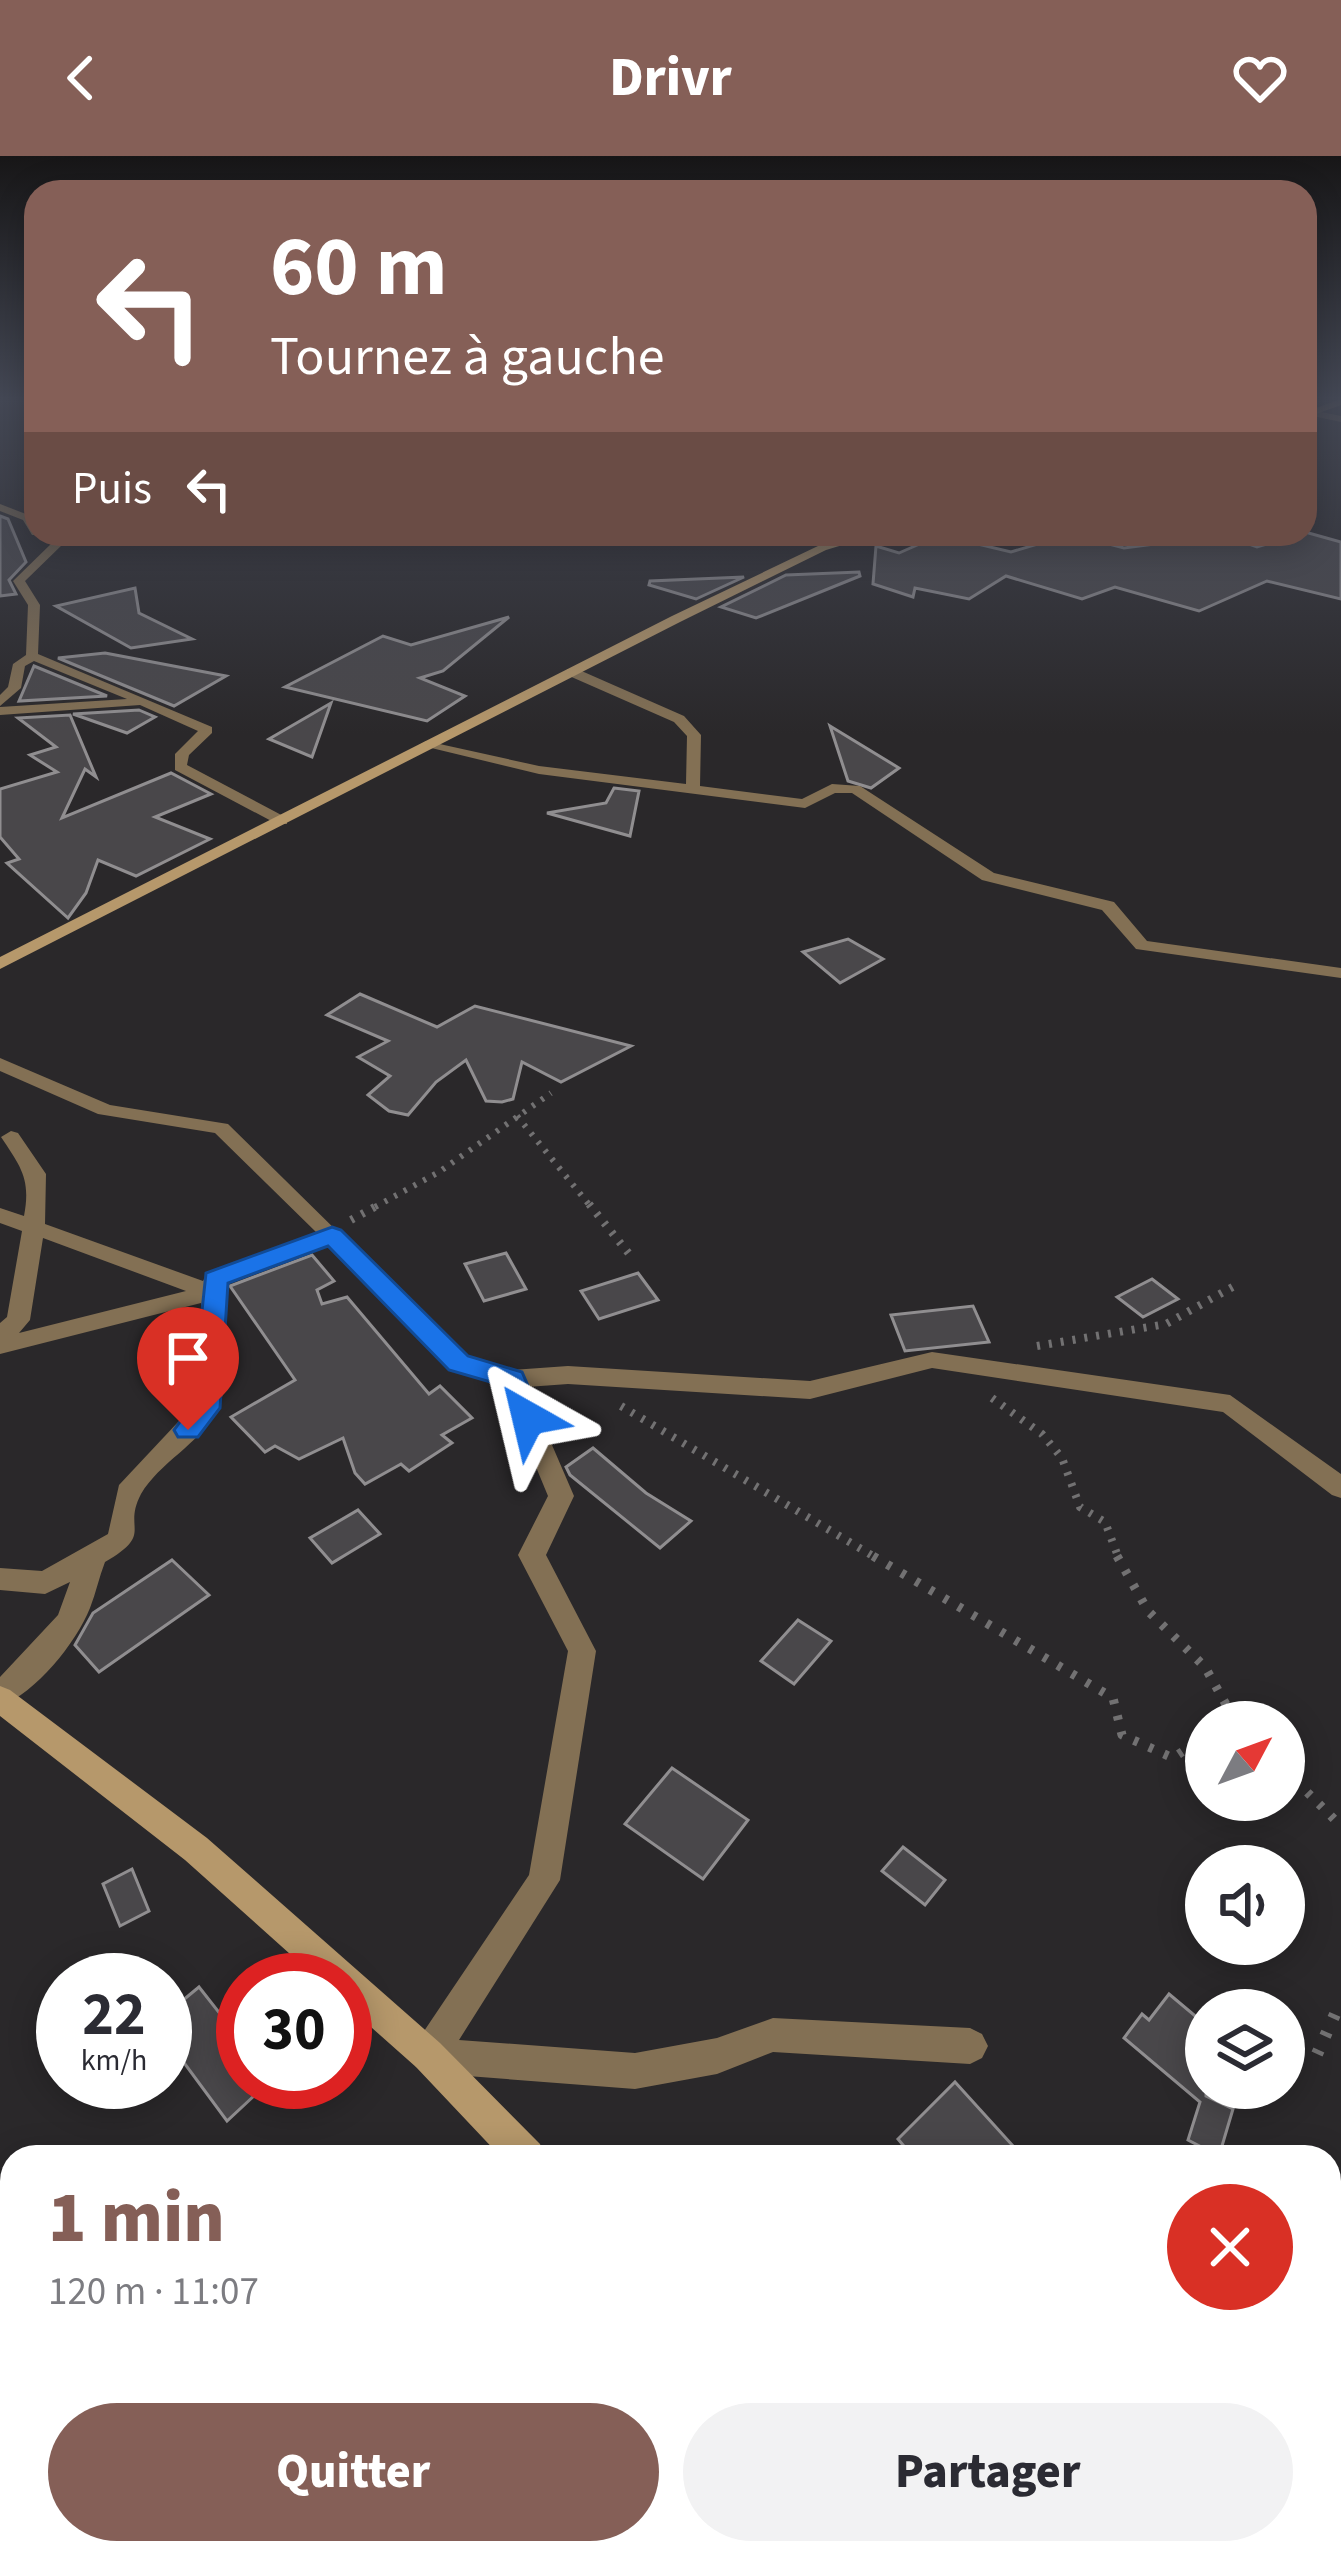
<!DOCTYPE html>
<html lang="fr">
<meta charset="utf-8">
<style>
body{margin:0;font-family:"Source Sans 3",sans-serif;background:#f2f2f3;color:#2b2b33;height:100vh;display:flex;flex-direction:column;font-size:45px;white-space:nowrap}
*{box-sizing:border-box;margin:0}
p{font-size:39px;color:#7c7c81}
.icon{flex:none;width:66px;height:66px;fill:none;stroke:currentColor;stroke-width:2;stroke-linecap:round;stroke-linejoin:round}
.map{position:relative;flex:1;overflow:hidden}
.sheet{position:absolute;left:0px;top:1989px;width:1341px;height:420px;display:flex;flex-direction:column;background:#fff;border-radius:36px 36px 0 0;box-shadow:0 6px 30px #0003}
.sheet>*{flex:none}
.hud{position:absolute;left:24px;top:24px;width:1293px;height:366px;border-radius:36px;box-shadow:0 6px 30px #0003;background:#855f57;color:#fff;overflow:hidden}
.needle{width:78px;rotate:49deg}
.fabs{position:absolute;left:1185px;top:1545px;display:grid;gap:24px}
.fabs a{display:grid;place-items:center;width:120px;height:120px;border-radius:50%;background:#fff;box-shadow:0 6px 30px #0003;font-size:60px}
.speed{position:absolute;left:36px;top:1797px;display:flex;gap:24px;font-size:60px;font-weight:700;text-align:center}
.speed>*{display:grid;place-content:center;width:156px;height:156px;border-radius:50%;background:#fff;box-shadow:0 6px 30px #0003;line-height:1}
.speed small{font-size:30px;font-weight:400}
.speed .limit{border:18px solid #d22;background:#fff;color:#111}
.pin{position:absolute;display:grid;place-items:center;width:102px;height:102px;color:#fff;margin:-123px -51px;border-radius:50% 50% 50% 0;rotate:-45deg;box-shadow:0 0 12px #0007}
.pin .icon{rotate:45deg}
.me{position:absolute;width:132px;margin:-66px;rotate:323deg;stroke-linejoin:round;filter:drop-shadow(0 0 9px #0008)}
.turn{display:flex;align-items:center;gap:42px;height:252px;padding:0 48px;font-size:54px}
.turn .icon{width:156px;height:156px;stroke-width:2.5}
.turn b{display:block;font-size:84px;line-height:102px}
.then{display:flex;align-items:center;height:114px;padding:0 48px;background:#0003;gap:24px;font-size:45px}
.round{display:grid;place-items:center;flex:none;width:126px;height:126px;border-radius:63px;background:#f2f2f3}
.headline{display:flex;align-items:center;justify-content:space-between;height:204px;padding:0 48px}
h1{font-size:72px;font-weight:800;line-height:90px;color:#855f57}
.cta{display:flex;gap:24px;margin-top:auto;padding:24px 48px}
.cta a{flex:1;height:138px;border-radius:72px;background:#855f57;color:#fff;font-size:48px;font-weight:800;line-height:138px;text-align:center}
.cta a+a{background:#f2f2f3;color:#2b2b33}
header{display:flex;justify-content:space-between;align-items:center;height:156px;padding:0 48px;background:#855f57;color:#fff;font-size:54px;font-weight:800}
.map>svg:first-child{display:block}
</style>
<header><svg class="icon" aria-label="back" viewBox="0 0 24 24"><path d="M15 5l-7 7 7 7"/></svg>Drivr<svg class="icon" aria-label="heart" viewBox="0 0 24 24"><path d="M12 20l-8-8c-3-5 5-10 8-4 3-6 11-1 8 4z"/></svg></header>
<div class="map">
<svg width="1341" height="2409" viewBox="0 0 1341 2409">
<rect width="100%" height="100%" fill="#2a282a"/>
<g fill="#49474a" stroke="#908e90" stroke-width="3">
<polygon points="0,360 8,363 26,406 9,424 16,438 0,440"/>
<polygon points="1305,376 1341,386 1341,443 1267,425 1199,455 1115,431 1082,443 1006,420 969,443 915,432 913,441 873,428 876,390 899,397 940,379 1011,396 1071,378 1124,392 1224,379 1257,391"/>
<polygon points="859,416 860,420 756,462 721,451 786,419"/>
<polygon points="744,421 696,443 649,429 650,425"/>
<polygon points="135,432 139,457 192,483 131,492 56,450"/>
<polygon points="509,461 443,515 420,522 465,540 427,565 285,531 383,480 411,489"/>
<polygon points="105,497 226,520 174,550 58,502"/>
<polygon points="34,510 107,540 19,545"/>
<polygon points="331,547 312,601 269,583"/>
<polygon points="139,554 155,561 127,577 73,558"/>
<polygon points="70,559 96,621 85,613 62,662 171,617 211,638 155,661 210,683 136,720 98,704 86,737 68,762 7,707 19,703 0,681 0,633 57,616 30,599 56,591 18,562"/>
<polygon points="830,570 899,612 871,632 848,625"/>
<polygon points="614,632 639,635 630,680 547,657 606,647"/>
<polygon points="848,783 883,803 840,827 803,796"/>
<polygon points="360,838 437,871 475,850 631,890 561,926 522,906 513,943 502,946 486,945 466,904 436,926 408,959 389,955 368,939 390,920 358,901 388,885 327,859"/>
<polygon points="506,1097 526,1133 484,1145 465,1108"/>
<polygon points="312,1099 334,1125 317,1134 322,1148 347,1141 429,1238 440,1230 472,1262 442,1279 452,1287 409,1315 401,1308 365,1328 355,1317 343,1282 299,1303 275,1290 265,1296 231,1261 295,1224 230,1130"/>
<polygon points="638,1117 658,1144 599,1163 581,1135"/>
<polygon points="1152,1123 1178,1143 1143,1161 1117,1141"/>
<polygon points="973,1150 989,1186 905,1195 891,1159"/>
<polygon points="593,1292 646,1337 691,1365 660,1392 570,1319 566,1311"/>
<polygon points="358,1354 380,1378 332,1407 310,1382"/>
<polygon points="172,1404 209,1439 99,1516 75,1489 93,1457"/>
<polygon points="798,1464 831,1485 794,1528 761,1505"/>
<polygon points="672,1612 748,1664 703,1723 625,1668"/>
<polygon points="903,1691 945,1724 925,1749 882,1715"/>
<polygon points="132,1713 149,1755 120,1770 103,1728"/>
<polygon points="199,1831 243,1887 243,1926 269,1926 227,1965 165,1881 165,1859"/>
<polygon points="1169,1838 1206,1869 1206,1940 1233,1953 1219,2000 1188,1984 1200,1946 1124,1882 1142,1858 1149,1864"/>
<polygon points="955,1926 1023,2001 913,2001 898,1983"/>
</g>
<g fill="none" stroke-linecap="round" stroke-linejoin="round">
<g stroke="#727172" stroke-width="6" stroke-dasharray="3 8" stroke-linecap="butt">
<polyline points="517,960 591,1051"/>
<polyline points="375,1051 439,1016 551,937"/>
</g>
<g stroke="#727172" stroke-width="8" stroke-dasharray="3 9" stroke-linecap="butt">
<polyline points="589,1048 630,1099"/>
<polyline points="351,1064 380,1048"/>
<polyline points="1037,1190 1166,1168 1236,1129"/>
<polyline points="992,1242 1042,1278 1062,1302 1080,1351 1105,1366 1119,1403"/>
<polyline points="621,1250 878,1403"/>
</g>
<g stroke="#727172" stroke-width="9" stroke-dasharray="4.5 12" stroke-linecap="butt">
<polyline points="873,1400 1113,1542 1122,1579 1173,1602 1206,1580"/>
<polyline points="1117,1400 1148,1455 1205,1511 1233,1561"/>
<polyline points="1284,1613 1341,1670"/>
</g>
<polyline stroke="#727172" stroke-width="12" stroke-dasharray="4.5 15" stroke-linecap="butt" points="1317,1898 1341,1845"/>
<g fill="#837054" fill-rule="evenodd">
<polygon points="1311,254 1341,260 1341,266 1308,259"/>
<polygon points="0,348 31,360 40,379 32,379 23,364 0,355"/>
<polygon points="67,378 80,378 63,388 25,425 40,449 38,498 212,571 212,577 189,599 187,609 287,662 287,668 277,668 175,614 175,598 198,575 140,549 0,559 0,551 127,543 34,505 25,510 21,532 0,550 0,539 8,531 13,508 26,499 28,449 13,425 55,384"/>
<polygon points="821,378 837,378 853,385 848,388"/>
<polygon points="567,513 577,513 684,560 701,579 700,630 802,643 832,628 860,630 994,717 1114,746 1147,785 1341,812 1341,822 1136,793 1102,754 982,724 852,637 835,637 805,652 539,618 419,589 426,585 539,610 686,628 687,580 674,566 567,519"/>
<path d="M0 902 110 949 228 968 466 1202 512 1214 568 1210 810 1225 932 1196 1230 1239 1341 1318V1342L1332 1339 1223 1256 932 1212 810 1243 568 1228 527 1231 574 1340 546 1399 596 1495 560 1724 459 1884 635 1897 717 1882 773 1862 970 1872 982 1878 988 1890 982 1902 970 1908 773 1896 717 1918 635 1933 428 1917 416 1911 410 1899 416 1887 529 1719 568 1495 518 1399 548 1340 502 1229 449 1214 328 1088 225 1127C217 1168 237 1218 216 1256 199 1288 159 1307 141 1338 122 1374 155 1377 105 1406 99 1421 96 1437 90 1452 76 1487 36 1537 0 1550V1521L58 1459 70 1426 45 1438 0 1434V1412L42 1415 108 1378 119 1329 194 1249 202 1204 201 1147 0 1198V1167L7 1161 22 1075 0 1067V1052L24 1060C31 1023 21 1011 1 981L11 975 18 977 46 1018 45 1068 203 1125 207 1118 317 1077 215 977 98 958 0 915ZM43 1082 186 1135 19 1177 30 1164Z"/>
<polygon points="70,2397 128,2397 123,2409 65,2409"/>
</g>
<g fill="#b6986b" fill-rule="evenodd">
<polygon points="1341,243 1341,249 1305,262 1305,256"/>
<polygon points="862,378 879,378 826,394 680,466 0,813 0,801 672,460 818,390"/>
<polygon points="0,1530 10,1534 207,1682 440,1887 540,1988 545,2001 501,2001 416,1911 345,1848 345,1824 319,1824 185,1704 0,1560"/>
<polygon points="891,2397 942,2397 947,2409 896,2409"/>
</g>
</g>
<linearGradient id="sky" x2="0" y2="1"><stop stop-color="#171617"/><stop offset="0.42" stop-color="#444855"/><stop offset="1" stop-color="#444855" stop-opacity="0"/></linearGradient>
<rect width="1341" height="578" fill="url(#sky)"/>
<polygon fill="#1a73e8" stroke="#114b97" stroke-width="3" points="332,1071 341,1074 468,1200 522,1216 542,1262 538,1269 518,1269 501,1229 449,1214 328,1090 228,1127 220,1252 198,1281 178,1281 174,1274 192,1249 206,1117"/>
</svg>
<div class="fabs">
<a><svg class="needle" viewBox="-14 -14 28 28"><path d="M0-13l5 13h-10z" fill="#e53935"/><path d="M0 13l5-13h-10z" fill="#7c7c81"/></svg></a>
<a><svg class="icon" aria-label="sound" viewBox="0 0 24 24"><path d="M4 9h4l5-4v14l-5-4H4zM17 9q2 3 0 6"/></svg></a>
<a><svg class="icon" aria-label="layers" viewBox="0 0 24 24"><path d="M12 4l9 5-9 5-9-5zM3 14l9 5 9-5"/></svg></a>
</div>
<div class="speed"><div>22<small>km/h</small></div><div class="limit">30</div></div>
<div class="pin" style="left:188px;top:1274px;background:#d93025"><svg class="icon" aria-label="arrive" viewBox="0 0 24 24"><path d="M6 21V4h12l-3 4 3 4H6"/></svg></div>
<svg class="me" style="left:528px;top:1262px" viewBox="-20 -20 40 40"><path d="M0-17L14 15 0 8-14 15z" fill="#1a73e8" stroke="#fff" stroke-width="4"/></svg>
<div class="hud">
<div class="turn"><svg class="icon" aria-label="left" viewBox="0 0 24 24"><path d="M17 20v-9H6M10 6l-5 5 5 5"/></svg><div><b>60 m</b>Tournez à gauche</div></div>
<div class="then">Puis<svg class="icon" aria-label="left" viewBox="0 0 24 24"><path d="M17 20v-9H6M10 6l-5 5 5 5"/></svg></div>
</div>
<section class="sheet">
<div class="headline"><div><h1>1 min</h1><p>120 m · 11:07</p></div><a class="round" style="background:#d93025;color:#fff"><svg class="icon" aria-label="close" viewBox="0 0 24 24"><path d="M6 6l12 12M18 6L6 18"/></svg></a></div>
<div class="cta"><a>Quitter</a><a>Partager</a></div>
</section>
</div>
